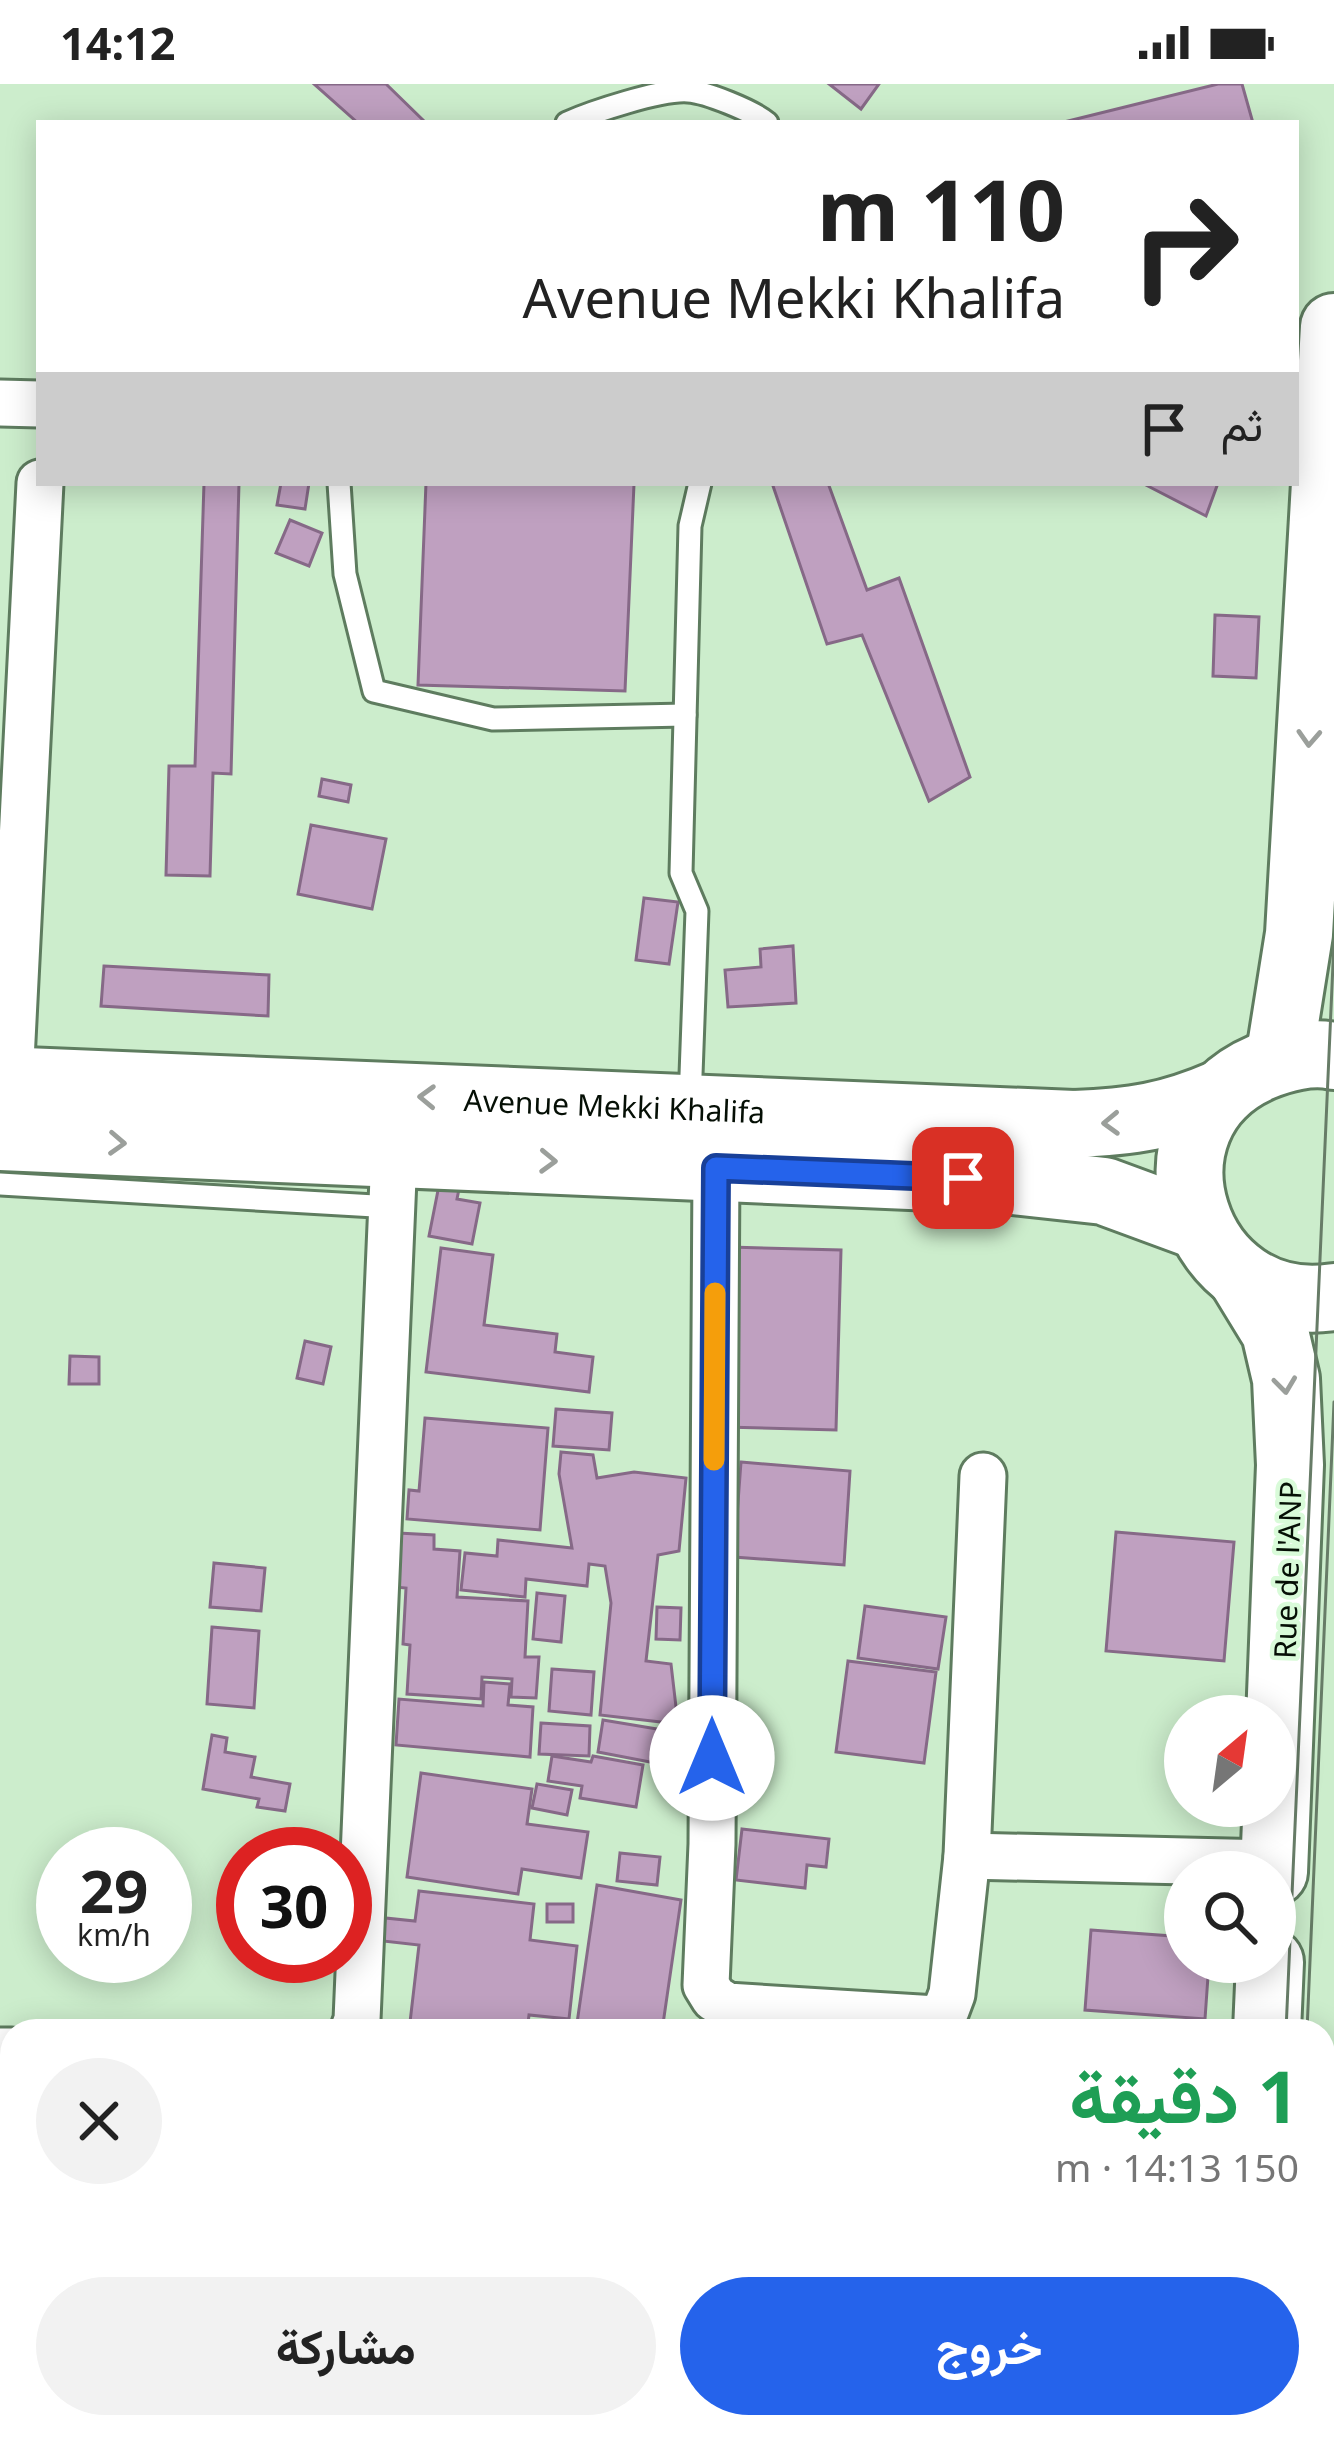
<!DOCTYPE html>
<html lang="ar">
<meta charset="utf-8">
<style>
body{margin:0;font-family:"Noto Sans",Vazirmatn,sans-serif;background:#f2f2f2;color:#222;direction:rtl;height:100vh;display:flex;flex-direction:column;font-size:45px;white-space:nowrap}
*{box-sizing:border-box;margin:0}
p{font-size:39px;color:#767676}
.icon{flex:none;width:66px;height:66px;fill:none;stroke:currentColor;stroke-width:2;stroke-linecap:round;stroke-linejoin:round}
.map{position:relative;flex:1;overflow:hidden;direction:ltr}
.side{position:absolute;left:0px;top:1935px;width:1335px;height:420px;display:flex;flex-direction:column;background:#fff;border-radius:36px 36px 0 0;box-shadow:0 6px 30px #0003;direction:rtl}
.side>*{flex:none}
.guide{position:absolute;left:36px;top:36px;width:1263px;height:366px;border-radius:0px;box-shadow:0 6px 30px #0003;direction:rtl;background:#fff;color:#222;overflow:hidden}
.needle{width:78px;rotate:29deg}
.tools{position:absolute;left:1164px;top:1611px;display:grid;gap:24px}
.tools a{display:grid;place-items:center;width:132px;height:132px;border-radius:50%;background:#fff;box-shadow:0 6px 30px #0003;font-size:60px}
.speed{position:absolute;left:36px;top:1743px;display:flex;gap:24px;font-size:60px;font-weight:700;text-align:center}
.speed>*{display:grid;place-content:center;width:156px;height:156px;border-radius:50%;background:#fff;box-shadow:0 6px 30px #0003;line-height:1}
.speed small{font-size:30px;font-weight:400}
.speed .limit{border:18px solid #d22;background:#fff;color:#111}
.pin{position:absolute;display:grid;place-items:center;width:102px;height:102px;color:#fff;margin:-51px;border-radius:24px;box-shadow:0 6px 18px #0006}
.me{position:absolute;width:132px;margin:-66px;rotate:0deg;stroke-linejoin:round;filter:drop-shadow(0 0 9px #0008)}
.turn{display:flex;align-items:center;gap:42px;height:252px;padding:0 36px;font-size:54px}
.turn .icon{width:156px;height:156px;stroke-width:2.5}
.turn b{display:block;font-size:84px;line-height:102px}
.then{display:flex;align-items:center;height:114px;padding:0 36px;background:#0003;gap:24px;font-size:45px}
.round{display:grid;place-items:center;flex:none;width:126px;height:126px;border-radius:63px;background:#f2f2f2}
.overview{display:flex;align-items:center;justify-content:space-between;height:204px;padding:0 36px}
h1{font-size:72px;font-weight:700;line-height:90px;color:#1e9e55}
.button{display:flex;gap:24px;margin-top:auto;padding:24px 36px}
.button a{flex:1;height:138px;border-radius:72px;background:#2563eb;color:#fff;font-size:48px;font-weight:700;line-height:138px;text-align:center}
.button a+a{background:#f2f2f2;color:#222}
.status{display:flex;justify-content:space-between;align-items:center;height:84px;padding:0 60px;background:#fff;direction:ltr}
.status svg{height:33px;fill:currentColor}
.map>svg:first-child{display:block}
</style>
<div class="status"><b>14:12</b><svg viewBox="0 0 49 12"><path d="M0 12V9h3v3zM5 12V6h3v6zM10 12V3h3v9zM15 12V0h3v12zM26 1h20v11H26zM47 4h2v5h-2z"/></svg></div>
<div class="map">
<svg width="1334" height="2355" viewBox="0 0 1334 2355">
<rect width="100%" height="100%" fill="#ccedcc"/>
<polygon fill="#a8d4a9" points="12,2141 12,2343 1185,2343 1184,2355 0,2354 0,2156 11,2156"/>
<g fill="#bfa0c0" stroke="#866987" stroke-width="3">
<polygon points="314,0 386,0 426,39 358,39"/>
<polygon points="829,0 879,0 861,25"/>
<polygon points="1218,0 1242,0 1253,39 1060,39"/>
<polygon points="204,399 239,399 231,690 213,689 210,792 166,791 169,682 195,682"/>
<polygon points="281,399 309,399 305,425 277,421"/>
<polygon points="426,399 634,400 625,607 418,601"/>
<polygon points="772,399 828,399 867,506 899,494 970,693 929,717 862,551 827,560"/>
<polygon points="1142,399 1218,399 1206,432"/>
<polygon points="290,436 322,449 309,482 276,469"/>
<polygon points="1215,531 1259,533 1256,594 1213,592"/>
<polygon points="322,695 351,701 348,718 319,712"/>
<polygon points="311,741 386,755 372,825 298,810"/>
<polygon points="644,814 678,818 669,880 636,876"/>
<polygon points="793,862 796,919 728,923 725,886 761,883 760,865"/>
<polygon points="104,882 269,891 268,932 101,922"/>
<polygon points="443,1081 463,1085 457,1115 480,1119 472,1160 429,1152"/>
<polygon points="729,1163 841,1166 836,1346 724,1343"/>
<polygon points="441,1164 493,1171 484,1241 557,1250 555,1268 593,1273 589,1308 426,1288"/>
<polygon points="305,1257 331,1263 323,1300 297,1294"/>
<polygon points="70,1272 99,1273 99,1300 69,1300"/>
<polygon points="556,1325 612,1329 609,1366 553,1362"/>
<polygon points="425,1334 548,1344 540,1446 407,1435 409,1406 419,1407"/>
<polygon points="561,1368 593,1371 597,1394 634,1388 686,1394 679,1467 658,1471 646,1577 671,1580 678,1640 600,1631 611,1519 605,1482 589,1480 587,1502 526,1495 525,1513 461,1506 465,1469 497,1472 498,1456 572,1464 559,1390"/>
<polygon points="741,1378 850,1387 844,1481 734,1473"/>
<polygon points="1116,1448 1234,1458 1224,1577 1106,1567"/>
<polygon points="398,1449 434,1451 434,1465 460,1467 457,1513 528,1517 525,1573 539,1573 536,1614 511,1613 512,1595 482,1593 481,1615 407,1610 410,1561 403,1560 406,1504 395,1503"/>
<polygon points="214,1479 265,1484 261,1527 210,1523"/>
<polygon points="537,1509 565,1512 561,1558 533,1555"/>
<polygon points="865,1522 946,1533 938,1585 858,1574"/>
<polygon points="657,1523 681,1524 680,1556 656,1555"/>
<polygon points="212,1543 259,1547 254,1624 207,1620"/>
<polygon points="848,1577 936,1588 924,1679 836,1668"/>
<polygon points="552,1585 594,1588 591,1631 549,1627"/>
<polygon points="484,1598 510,1600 508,1621 533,1623 530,1673 396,1661 399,1615 483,1622"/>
<polygon points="603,1636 681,1649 676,1683 598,1668"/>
<polygon points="541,1639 590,1642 589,1672 539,1670"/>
<polygon points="212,1651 227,1654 225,1668 255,1673 251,1693 290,1700 285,1727 257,1723 259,1715 203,1705"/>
<polygon points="552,1672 591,1678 593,1672 643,1681 636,1723 580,1714 582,1702 548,1697"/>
<polygon points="421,1689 532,1705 527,1740 588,1748 581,1794 522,1785 518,1810 407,1793"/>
<polygon points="537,1700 572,1706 567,1731 532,1724"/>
<polygon points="742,1745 829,1755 826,1783 807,1781 805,1804 736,1796"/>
<polygon points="620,1769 660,1773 657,1801 617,1797"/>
<polygon points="597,1801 681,1816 662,1947 576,1946"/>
<polygon points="419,1807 534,1820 530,1856 577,1862 569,1935 529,1931 527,1947 409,1947 419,1861 383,1857 385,1834 415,1837"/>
<rect x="547" y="1820" width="26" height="18"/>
<polygon points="1091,1846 1185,1853 1185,1878 1209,1878 1205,1935 1085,1926"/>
</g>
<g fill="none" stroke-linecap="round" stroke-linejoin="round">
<g stroke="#5e7c5f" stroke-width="27">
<g id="service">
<path d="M567 39C592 28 661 5 688 7 706 8 753 27 767 39"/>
<polyline points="339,399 345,490 374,607 493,635 685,631"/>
<polyline points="690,1018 697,827 681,789 690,442 700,399"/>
<polyline points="0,1100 392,1123"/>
</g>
</g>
<g stroke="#5e7c5f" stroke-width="51">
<g id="minor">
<polyline points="0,319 39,320"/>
<polyline points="10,996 40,399"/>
<polyline points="716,1084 712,1760 706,1901 714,1914 727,1922 936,1935 946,1926 952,1910 967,1772 983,1392"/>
<polyline points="967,1772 1275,1779"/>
<polyline points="353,1947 357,1936 394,1071"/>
<polyline points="0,1967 12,1967"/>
</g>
</g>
<g stroke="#5e7c5f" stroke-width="72">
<g id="primary">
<path d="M1334 972C1311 967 1283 974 1262 983 1130 1039 1193 1235 1334 1213"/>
<polyline points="1279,976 1299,850 1334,243"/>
<path id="s1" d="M0 996 1074 1040C1132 1038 1169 1032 1222 1009"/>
<polyline points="0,1053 1004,1096 1104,1107 1199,1142"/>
<polyline points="1242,1194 1275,1248 1286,1295 1290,1381 1274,1788"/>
<polyline points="1267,1947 1270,1878"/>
<polyline points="1246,2355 1247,2343"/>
<polyline points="1324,2355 1334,2142"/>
</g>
</g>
<use href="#service" stroke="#fff" stroke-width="21"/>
<use href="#minor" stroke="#fff" stroke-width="45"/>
<use href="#primary" stroke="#fff" stroke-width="66"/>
<g stroke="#677c67" stroke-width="3">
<polyline points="1286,1947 1334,857"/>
<polyline points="1307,1947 1334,1318"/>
<polyline points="1269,2355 1269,2343"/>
<polyline points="1289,2355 1290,2343"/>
</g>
</g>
<defs><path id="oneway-chevron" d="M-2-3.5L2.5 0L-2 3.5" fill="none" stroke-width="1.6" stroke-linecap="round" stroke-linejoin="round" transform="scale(3)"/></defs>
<g stroke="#9b9f9b">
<use href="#oneway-chevron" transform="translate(1309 654) rotate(93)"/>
<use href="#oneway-chevron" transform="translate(427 1013) rotate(-178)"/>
<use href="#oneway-chevron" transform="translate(1111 1039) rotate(178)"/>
<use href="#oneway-chevron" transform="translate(117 1059) rotate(3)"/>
<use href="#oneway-chevron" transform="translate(548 1077) rotate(2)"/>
<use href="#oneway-chevron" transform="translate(1285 1301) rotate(83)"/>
</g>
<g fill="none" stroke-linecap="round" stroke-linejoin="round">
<g stroke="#184099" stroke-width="30">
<polyline id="route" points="712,1674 716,1084 963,1094"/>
</g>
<use href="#route" stroke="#2563eb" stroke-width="21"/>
<polyline stroke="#f59e0b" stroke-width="21" points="714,1376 715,1209"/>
</g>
<g text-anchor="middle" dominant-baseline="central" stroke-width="9" stroke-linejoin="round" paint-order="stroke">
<g font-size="30" fill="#050f05" stroke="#d9fbd9">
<text stroke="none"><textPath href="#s1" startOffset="615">Avenue Mekki Khalifa</textPath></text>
<text transform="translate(1287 1486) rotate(-88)">Rue de l'ANP</text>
</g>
</g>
</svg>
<div class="tools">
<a><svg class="needle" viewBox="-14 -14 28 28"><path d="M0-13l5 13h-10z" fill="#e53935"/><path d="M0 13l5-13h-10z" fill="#767676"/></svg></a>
<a><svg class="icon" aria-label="search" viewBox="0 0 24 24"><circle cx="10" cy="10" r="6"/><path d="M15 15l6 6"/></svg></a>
</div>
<div class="speed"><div>29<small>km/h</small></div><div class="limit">30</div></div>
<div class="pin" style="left:963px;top:1094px;background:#d93025"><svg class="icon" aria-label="arrive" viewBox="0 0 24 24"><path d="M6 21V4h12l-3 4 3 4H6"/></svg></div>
<svg class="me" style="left:712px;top:1674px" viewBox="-20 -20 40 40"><circle r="19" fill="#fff"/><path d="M0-13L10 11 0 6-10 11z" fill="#2563eb"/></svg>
<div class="guide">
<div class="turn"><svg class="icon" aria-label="right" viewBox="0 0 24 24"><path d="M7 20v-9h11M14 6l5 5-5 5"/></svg><div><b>110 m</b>Avenue Mekki Khalifa</div></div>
<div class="then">ثم<svg class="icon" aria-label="arrive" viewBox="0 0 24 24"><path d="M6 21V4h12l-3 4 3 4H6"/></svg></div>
</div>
<section class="side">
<div class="overview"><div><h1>1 دقيقة</h1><p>150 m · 14:13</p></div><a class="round"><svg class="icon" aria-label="close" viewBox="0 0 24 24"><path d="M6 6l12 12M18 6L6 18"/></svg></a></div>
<div class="button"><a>خروج</a><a>مشاركة</a></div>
</section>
</div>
